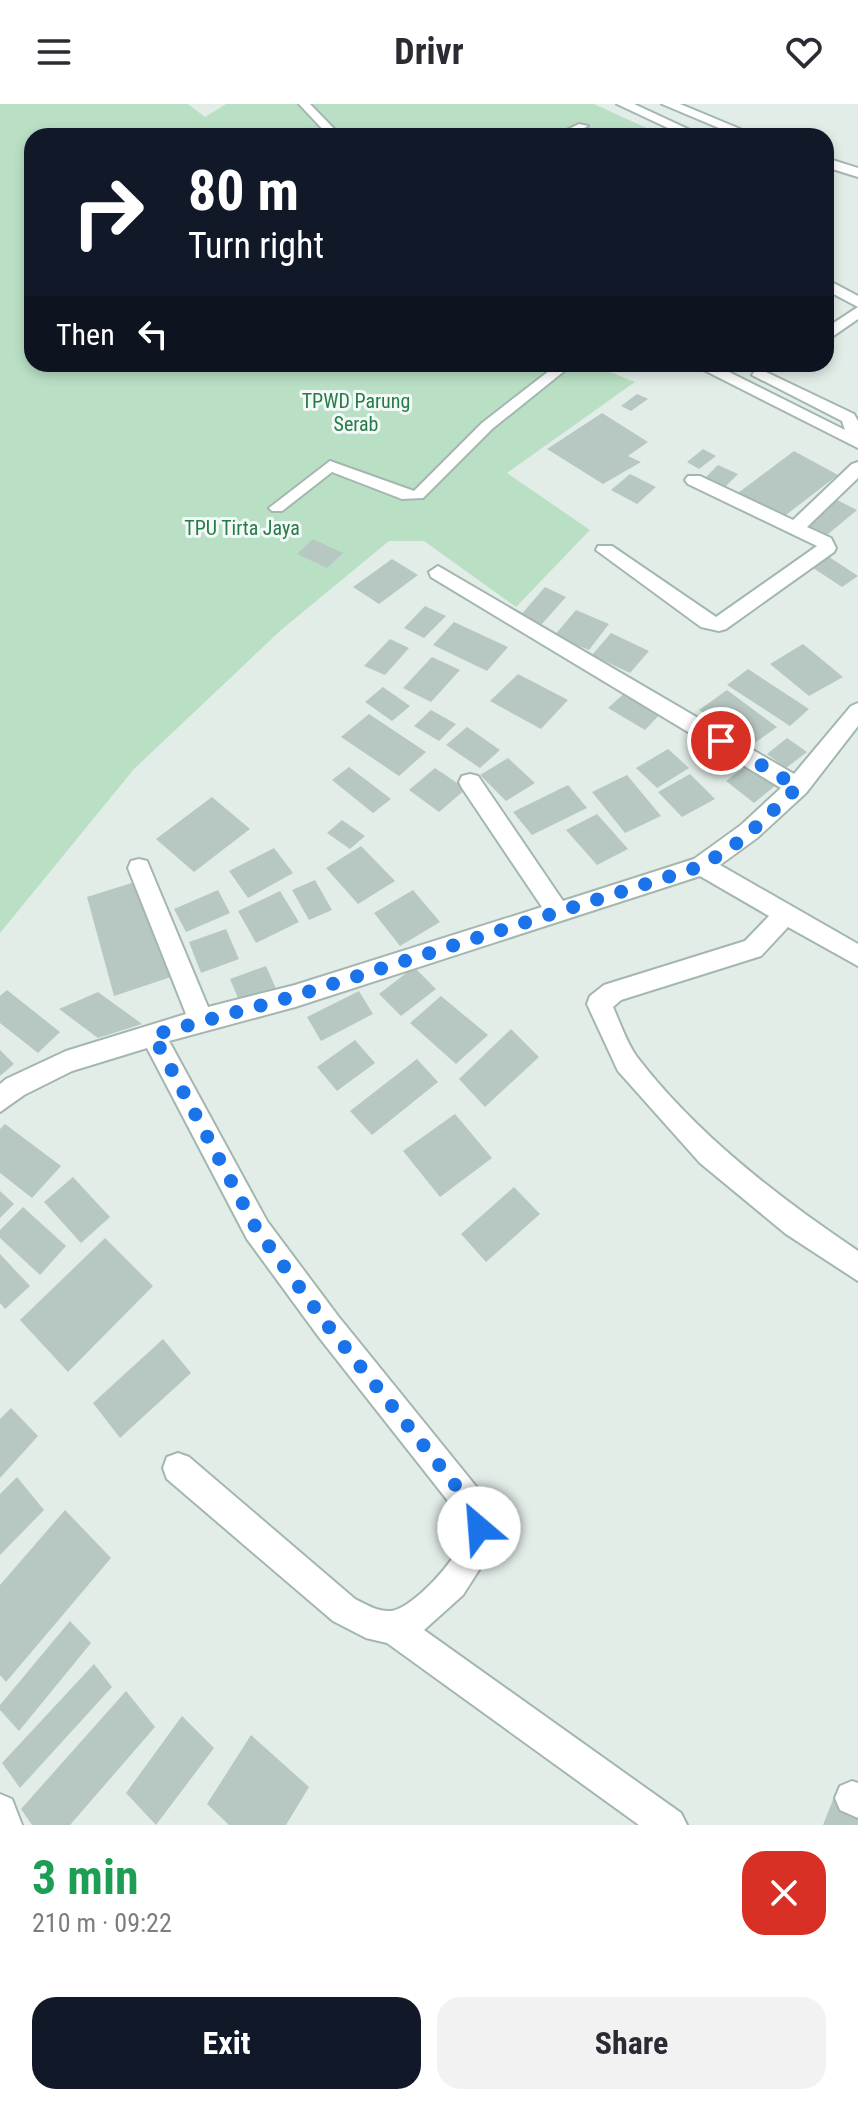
<!DOCTYPE html>
<meta charset="utf-8">
<style>
body{margin:0;font-family:"Roboto Condensed",sans-serif;background:#f2f2f3;color:#2b2b33;height:100vh;display:flex;flex-direction:column;font-size:30px;white-space:nowrap}
*{box-sizing:border-box;margin:0}
p{font-size:26px;color:#7c7c81}
.icon{flex:none;width:44px;height:44px;fill:none;stroke:currentColor;stroke-width:2;stroke-linecap:round;stroke-linejoin:round}
.map{position:relative;height:1721px;overflow:hidden}
.side{display:flex;flex-direction:column;background:#fff;flex:1}
.side>*{flex:none}
.hud{position:absolute;left:24px;top:24px;width:810px;height:244px;border-radius:24px;box-shadow:0 4px 12px #0003;background:#111827;color:#fff;overflow:hidden}
.pin{position:absolute;display:grid;place-items:center;width:68px;height:68px;color:#fff;margin:-34px;border:4px solid #fff;border-radius:50%;box-shadow:0 2px 8px #0007}
.me{position:absolute;width:88px;margin:-44px;rotate:333deg;stroke-linejoin:round;filter:drop-shadow(0 0 6px #0008)}
.turn{display:flex;align-items:center;gap:28px;height:168px;padding:0 32px;font-size:36px}
.turn .icon{width:104px;height:104px;stroke-width:2.5}
.turn b{display:block;font-size:56px;line-height:68px}
.then{display:flex;align-items:center;height:76px;padding:0 32px;background:#0003;gap:16px;font-size:30px}
.round{display:grid;place-items:center;flex:none;width:84px;height:84px;border-radius:24px;background:#f2f2f3}
.summary{display:flex;align-items:center;justify-content:space-between;height:136px;padding:0 32px}
h1{font-size:48px;font-weight:700;line-height:60px;color:#1e9e55}
.cta{display:flex;gap:16px;margin-top:auto;padding:16px 32px}
.cta a{flex:1;height:92px;border-radius:24px;background:#111827;color:#fff;font-size:32px;font-weight:700;line-height:92px;text-align:center}
.cta a+a{background:#f2f2f3;color:#2b2b33}
header{display:flex;justify-content:space-between;align-items:center;height:104px;padding:0 32px;background:#fff;font-size:36px;font-weight:700}
.map>svg:first-child{display:block}
</style>
<header><svg class="icon" aria-label="menu" viewBox="0 0 24 24"><path d="M4 6h16M4 12h16M4 18h16"/></svg>Drivr<svg class="icon" aria-label="heart" viewBox="0 0 24 24"><path d="M12 20l-8-8c-3-5 5-10 8-4 3-6 11-1 8 4z"/></svg></header>
<div class="map">
<svg width="858" height="1721" viewBox="0 0 858 1721">
<rect width="100%" height="100%" fill="#e2ede8"/>
<polygon fill="#b9e0c5" points="0,0 188,0 205,13 226,0 594,0 664,32 32,32 32,260 590,260 635,278 507,369 590,426 516,503 424,437 389,437 281,526 134,665 0,829"/>
<g fill="#b7c8c2">
<polygon points="637,290 648,295 631,307 621,302"/>
<polygon points="602,309 648,338 628,352 641,358 603,380 547,345"/>
<polygon points="703,345 716,352 699,365 687,358"/>
<polygon points="794,347 838,371 782,414 738,389"/>
<polygon points="718,361 738,370 725,383 705,374"/>
<polygon points="630,370 656,383 637,400 611,386"/>
<polygon points="837,396 857,406 821,436 801,424"/>
<polygon points="313,435 343,449 327,464 297,450"/>
<polygon points="823,449 858,472 842,483 807,460"/>
<polygon points="392,455 418,471 379,500 353,483"/>
<polygon points="545,483 566,493 541,521 520,512"/>
<polygon points="425,502 446,512 424,534 404,524"/>
<polygon points="576,506 609,520 589,546 554,532"/>
<polygon points="454,518 508,543 487,567 433,541"/>
<polygon points="611,529 649,547 630,569 592,551"/>
<polygon points="390,535 409,544 385,571 364,562"/>
<polygon points="803,540 843,573 809,592 770,560"/>
<polygon points="432,553 460,566 431,598 403,584"/>
<polygon points="748,565 809,605 790,622 727,581"/>
<polygon points="518,570 568,596 541,625 490,597"/>
<polygon points="383,583 410,602 392,617 365,598"/>
<polygon points="629,585 664,606 645,626 608,604"/>
<polygon points="727,586 777,623 749,643 699,606"/>
<polygon points="431,606 456,620 439,637 414,622"/>
<polygon points="369,610 426,648 399,672 341,633"/>
<polygon points="467,623 500,646 480,664 446,641"/>
<polygon points="787,634 807,648 786,664 767,650"/>
<polygon points="668,645 689,664 657,684 636,664"/>
<polygon points="508,654 535,679 506,697 480,671"/>
<polygon points="747,661 775,682 754,699 726,677"/>
<polygon points="349,663 391,695 373,709 332,676"/>
<polygon points="435,664 466,685 439,708 409,686"/>
<polygon points="690,670 715,695 682,713 658,688"/>
<polygon points="627,671 661,712 625,729 592,688"/>
<polygon points="568,681 587,704 532,731 513,708"/>
<polygon points="212,693 250,725 194,768 156,735"/>
<polygon points="597,710 628,745 597,761 566,726"/>
<polygon points="342,716 365,732 350,745 327,729"/>
<polygon points="361,742 395,777 358,800 326,764"/>
<polygon points="274,744 293,769 248,794 229,767"/>
<polygon points="141,776 171,873 114,892 87,793"/>
<polygon points="315,776 332,806 309,816 292,786"/>
<polygon points="218,786 230,809 186,828 174,805"/>
<polygon points="413,786 440,818 400,842 374,809"/>
<polygon points="280,787 299,818 256,839 238,807"/>
<polygon points="226,825 239,855 201,869 189,838"/>
<polygon points="266,862 277,887 241,901 230,875"/>
<polygon points="414,863 436,885 401,912 379,890"/>
<polygon points="7,886 60,928 38,949 0,919 0,892"/>
<polygon points="359,887 373,910 321,937 307,913"/>
<polygon points="98,888 142,920 98,934 59,905"/>
<polygon points="441,892 488,931 456,960 410,919"/>
<polygon points="511,925 539,953 485,1003 459,975"/>
<polygon points="355,936 375,959 337,987 317,963"/>
<polygon points="0,946 14,960 0,972"/>
<polygon points="417,955 438,978 372,1031 350,1007"/>
<polygon points="455,1010 492,1054 440,1093 403,1047"/>
<polygon points="5,1020 61,1062 32,1094 0,1069 0,1025"/>
<polygon points="73,1073 110,1113 81,1139 44,1098"/>
<polygon points="514,1083 540,1110 486,1158 461,1130"/>
<polygon points="0,1087 14,1100 0,1114"/>
<polygon points="23,1103 66,1142 40,1171 0,1134 0,1126"/>
<polygon points="105,1134 153,1182 68,1268 20,1216"/>
<polygon points="0,1150 30,1182 5,1205 0,1199"/>
<polygon points="163,1235 191,1269 120,1334 93,1299"/>
<polygon points="11,1304 38,1332 0,1374 0,1315"/>
<polygon points="17,1373 44,1406 0,1451 0,1390"/>
<polygon points="65,1406 111,1454 6,1578 0,1571 0,1481"/>
<polygon points="70,1517 91,1539 19,1627 0,1606 0,1601"/>
<polygon points="94,1560 112,1583 20,1684 2,1659"/>
<polygon points="126,1587 155,1623 70,1721 32,1721 21,1705"/>
<polygon points="182,1612 214,1644 156,1721 126,1689"/>
<polygon points="251,1631 309,1683 286,1721 229,1721 207,1700"/>
<polygon points="834,1693 858,1711 858,1721 823,1721"/>
</g>
<g fill="none" stroke-linecap="round" stroke-linejoin="round">
<g stroke="#a4b6b0" stroke-width="4">
<g id="service">
<polygon points="299,0 310,0 341,32 329,32"/>
<polygon points="579,20 588,22 569,32 554,32"/>
<polygon points="558,260 573,260 492,325 423,394 402,395 332,368 282,407 272,407 269,404 330,357 414,387 482,319"/>
</g>
</g>
<g stroke="#a4b6b0" stroke-width="4">
<g id="minor">
<polygon points="617,0 634,0 703,32 685,32"/>
<polygon points="662,0 680,0 757,32 738,32"/>
<polygon points="826,54 858,64 858,73 826,63"/>
<polygon points="826,175 858,192 858,203 826,186"/>
<polygon points="858,203 858,215 826,237 826,224"/>
<polygon points="692,260 713,260 845,326 842,317 752,271 754,268 766,268 854,310 858,317 858,344"/>
<polygon points="858,358 858,374 807,423 831,434 836,444 834,448 726,525 719,527 701,523 596,446 598,442 612,442 716,513 817,442 688,380 685,376 688,372 700,372 793,416 852,360"/>
<path d="M438 462 794 670 851 602 858 599V622L806 689 757 734 720 761 858 840V862L788 823 761 852 621 896 613 903C620 919 627 939 637 953 696 1030 778 1093 858 1147V1177L786 1130 700 1059 618 967 587 900 590 892 604 881 745 837 769 812 700 772 295 903 169 937 267 1117 338 1212 483 1391 494 1428 486 1455 463 1491 424 1526 681 1709 687 1721H639L387 1539 366 1534 333 1517 167 1375 163 1364 167 1353 178 1349 189 1353 355 1495C367 1501 378 1508 391 1507 412 1505 457 1456 462 1436 464 1427 461 1419 459 1411L318 1232 247 1135 147 944 72 967 24 991 0 1008V980L6 975 66 947 186 910 128 764 131 757 139 755 147 757 208 903 295 881 542 803 462 684 459 678 462 672 470 670 478 672 563 797 694 755 741 721 781 684 431 473 429 468Z"/>
<polygon points="852,1677 858,1679 858,1714 840,1706 835,1694 840,1682"/>
<polygon points="0,1690 12,1695 22,1721 0,1721"/>
</g>
</g>
<use href="#service" fill="#fff" fill-rule="evenodd"/>
<use href="#minor" fill="#fff" fill-rule="evenodd"/>
</g>
<g fill="none" stroke-linecap="round" stroke-linejoin="round">
<polyline stroke="#1a73e8" stroke-width="14" stroke-dasharray="0 25.2" points="479,1424 472,1402 328,1222 257,1126 153,931 295,892 702,762 743,735 798,683 721,637"/>
</g>
<g text-anchor="middle" dominant-baseline="central" stroke-width="6" stroke-linejoin="round" paint-order="stroke">
<g font-size="20" fill="#277a4a" stroke="#f2f9f6">
<text x="356" y="297">TPWD Parung<tspan x="356" dy="23">Serab</tspan></text>
<text x="242" y="424">TPU Tirta Jaya</text>
</g>
</g>
</svg>
<div class="pin" style="left:721px;top:637px;background:#d93025"><svg class="icon" aria-label="arrive" viewBox="0 0 24 24"><path d="M6 21V4h12l-3 4 3 4H6"/></svg></div>
<svg class="me" style="left:479px;top:1424px" viewBox="-20 -20 40 40"><circle r="19" fill="#fff"/><path d="M0-13L10 11 0 6-10 11z" fill="#1a73e8"/></svg>
<div class="hud">
<div class="turn"><svg class="icon" aria-label="right" viewBox="0 0 24 24"><path d="M7 20v-9h11M14 6l5 5-5 5"/></svg><div><b>80 m</b>Turn right</div></div>
<div class="then">Then<svg class="icon" aria-label="left" viewBox="0 0 24 24"><path d="M17 20v-9H6M10 6l-5 5 5 5"/></svg></div>
</div>
</div>
<section class="side">
<div class="summary"><div><h1>3 min</h1><p>210 m · 09:22</p></div><a class="round" style="background:#d93025;color:#fff"><svg class="icon" aria-label="close" viewBox="0 0 24 24"><path d="M6 6l12 12M18 6L6 18"/></svg></a></div>
<div class="cta"><a>Exit</a><a>Share</a></div>
</section>
